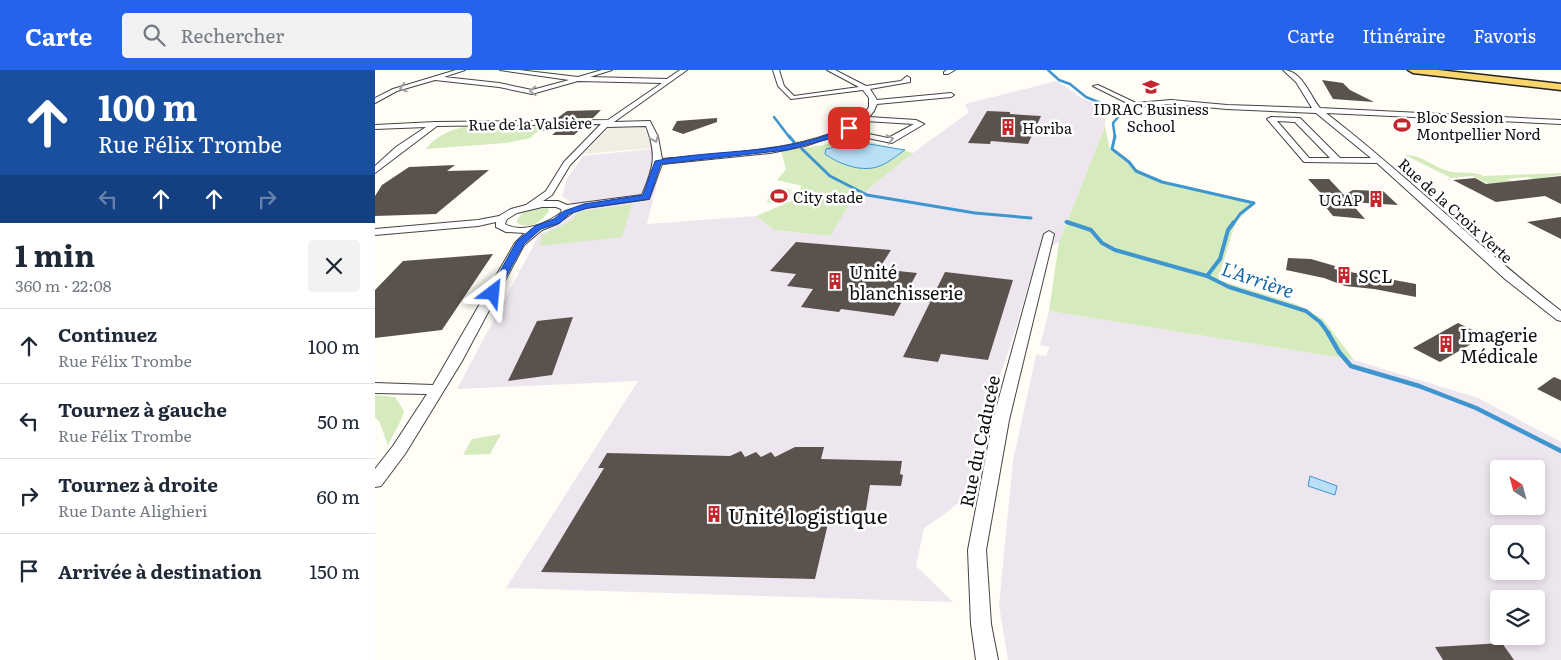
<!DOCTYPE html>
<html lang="fr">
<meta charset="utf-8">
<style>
body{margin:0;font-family:Literata,serif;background:#f2f2f3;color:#1f2937;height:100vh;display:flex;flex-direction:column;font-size:19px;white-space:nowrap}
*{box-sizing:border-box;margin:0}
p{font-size:16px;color:#747a83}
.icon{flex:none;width:28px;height:28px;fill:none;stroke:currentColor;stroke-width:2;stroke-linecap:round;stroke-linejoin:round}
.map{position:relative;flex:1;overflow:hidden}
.details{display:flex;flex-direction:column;background:#fff;width:375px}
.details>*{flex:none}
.banner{background:#1a4fa0;color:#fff;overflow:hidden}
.needle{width:32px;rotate:324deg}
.controls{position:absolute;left:1115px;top:390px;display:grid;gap:10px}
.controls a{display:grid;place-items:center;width:55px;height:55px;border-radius:5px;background:#fff;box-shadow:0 2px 8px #0003;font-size:25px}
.pin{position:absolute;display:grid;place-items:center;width:42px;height:42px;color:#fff;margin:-21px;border-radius:10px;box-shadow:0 2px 8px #0006}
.me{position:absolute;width:55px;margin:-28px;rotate:29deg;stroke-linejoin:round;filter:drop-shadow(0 0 4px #0008)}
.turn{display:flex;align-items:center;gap:18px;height:105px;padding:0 15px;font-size:22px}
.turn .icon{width:65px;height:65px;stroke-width:2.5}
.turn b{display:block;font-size:35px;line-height:42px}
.lanes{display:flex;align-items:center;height:48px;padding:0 15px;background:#0003;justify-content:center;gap:25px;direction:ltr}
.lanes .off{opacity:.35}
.round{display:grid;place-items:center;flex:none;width:52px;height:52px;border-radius:5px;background:#f2f2f3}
.overview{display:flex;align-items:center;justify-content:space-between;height:85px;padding:0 15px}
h1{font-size:30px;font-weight:700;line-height:38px}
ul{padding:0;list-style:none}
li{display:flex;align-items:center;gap:15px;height:75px;padding:0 15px;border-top:1px solid #e0e1e3}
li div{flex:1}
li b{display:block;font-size:19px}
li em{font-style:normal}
header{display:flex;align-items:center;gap:30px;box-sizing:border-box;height:70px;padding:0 25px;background:#2563eb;color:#fff}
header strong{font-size:24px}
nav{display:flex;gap:28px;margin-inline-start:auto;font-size:18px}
.search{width:350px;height:45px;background:#f2f2f3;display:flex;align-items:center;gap:12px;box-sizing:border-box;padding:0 18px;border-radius:5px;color:#747a83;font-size:19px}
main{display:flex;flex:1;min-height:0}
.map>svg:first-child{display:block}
</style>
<header>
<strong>Carte</strong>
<div class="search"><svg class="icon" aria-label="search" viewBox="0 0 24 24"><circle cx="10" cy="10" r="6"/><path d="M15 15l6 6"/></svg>Rechercher</div>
<nav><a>Carte</a><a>Itinéraire</a><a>Favoris</a></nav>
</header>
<main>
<section class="details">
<div class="banner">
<div class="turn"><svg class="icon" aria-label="ahead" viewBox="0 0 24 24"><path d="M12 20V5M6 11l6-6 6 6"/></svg><div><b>100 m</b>Rue Félix Trombe</div></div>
<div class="lanes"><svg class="icon off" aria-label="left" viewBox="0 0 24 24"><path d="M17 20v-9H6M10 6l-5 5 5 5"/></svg><svg class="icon" aria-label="ahead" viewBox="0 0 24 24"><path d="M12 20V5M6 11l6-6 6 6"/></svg><svg class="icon" aria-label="ahead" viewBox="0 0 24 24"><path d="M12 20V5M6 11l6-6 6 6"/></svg><svg class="icon off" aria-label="right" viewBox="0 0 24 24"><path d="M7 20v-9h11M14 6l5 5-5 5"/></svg></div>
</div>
<div class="overview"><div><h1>1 min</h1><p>360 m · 22:08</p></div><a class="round"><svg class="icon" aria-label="close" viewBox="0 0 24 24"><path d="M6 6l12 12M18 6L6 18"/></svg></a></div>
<ul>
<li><svg class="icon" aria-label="ahead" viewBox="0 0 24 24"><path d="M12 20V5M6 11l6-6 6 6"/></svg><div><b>Continuez</b><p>Rue Félix Trombe</p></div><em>100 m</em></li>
<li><svg class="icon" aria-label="left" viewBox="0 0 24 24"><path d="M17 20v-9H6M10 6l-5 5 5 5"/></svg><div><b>Tournez à gauche</b><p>Rue Félix Trombe</p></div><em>50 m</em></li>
<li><svg class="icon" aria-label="right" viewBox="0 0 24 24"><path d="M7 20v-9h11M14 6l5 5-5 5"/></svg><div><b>Tournez à droite</b><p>Rue Dante Alighieri</p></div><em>60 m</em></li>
<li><svg class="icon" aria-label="arrive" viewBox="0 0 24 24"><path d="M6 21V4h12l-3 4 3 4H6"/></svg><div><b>Arrivée à destination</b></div><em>150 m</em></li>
</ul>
</section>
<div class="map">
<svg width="1186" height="590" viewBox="0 0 1186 590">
<rect width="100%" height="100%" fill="#fffdf5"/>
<g fill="#eee6ef" fill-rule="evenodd">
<polygon points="682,11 707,28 731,39 730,56 684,172 662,186 635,277 611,345 604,382 591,426 571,443 549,458 541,496 578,532 131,518 263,311 82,319 164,165 183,155 199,141 200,135 187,126 192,109 208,86 286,78 286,97 272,154 381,146 400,160 454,166 475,134 538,83 594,42 590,34"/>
<path d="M674 241 979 290 1103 328 1186 372V590H633L624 535 638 391 661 285 671 286 675 277 665 275ZM1124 399H1161V436H1124ZM1124 464H1161V501H1124ZM1124 529H1161V566H1124Z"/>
</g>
<g fill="#d5ebbd">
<path d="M98 56H171L158 65 156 68 131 73 51 79C61 65 81 57 98 56Z"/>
<polygon points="730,56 735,80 766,102 798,116 879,132 860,154 843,210 921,234 948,249 979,290 674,241 684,172"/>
<polygon points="476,67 538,83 475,134 455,166 400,160 381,146 417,131 427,116 402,110 411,99 406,81 449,75"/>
<path d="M1030 85C1044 84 1058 96 1070 100 1083 105 1097 100 1109 106L1186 103V105L1165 108 1186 117V122L1153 107 1132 109 1167 126 1146 129 1097 106 1076 108Z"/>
<polygon points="257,134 247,167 164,176 167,165 197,150 203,142"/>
<path d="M173 136 174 141C166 152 155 160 142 153V150L151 139Z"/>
<polygon points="0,325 20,327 29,341 26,350 13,375 4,351 0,348"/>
<polygon points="126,364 115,384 88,385 97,369"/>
</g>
<polygon fill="#e6f2cf" points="417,119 412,133 391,133 396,120"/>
<polygon fill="#f1ede2" points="268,55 277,78 209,84 235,57"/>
<g fill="#b9e0f7" stroke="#3f96cf">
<path d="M481 73H488L530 80C521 86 512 94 502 97 485 102 464 94 450 84L451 79Z"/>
<polygon points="935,406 962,416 960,425 933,416"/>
</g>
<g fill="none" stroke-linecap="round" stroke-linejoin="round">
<g stroke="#3f96cf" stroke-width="2.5">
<polyline points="673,0 684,10 695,14 711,27 733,36 745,45 738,53 740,68"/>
<polyline points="399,47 415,68"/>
</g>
<g stroke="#3f96cf" stroke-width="3">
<polyline points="414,66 419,72"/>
<polyline points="740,66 737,79 754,92 761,101 787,112 879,133 865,144 858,154"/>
<polyline points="427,79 455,106 492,125 600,143 656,148"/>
<polyline points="691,152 696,154"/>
</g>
<g stroke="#3f96cf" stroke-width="4">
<polyline points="692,152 716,160 727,173 740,180 832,206 854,217 931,241 945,252 954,264"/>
<polyline points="832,206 845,189 853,160 859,152"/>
</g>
<polyline stroke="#3f96cf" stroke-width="4.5" points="953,263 964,282 976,296 1044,316 1101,338 1186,381"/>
</g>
<g fill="#5a524d">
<polygon points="947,10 968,13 975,20 999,32 958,29"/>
<polygon points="226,40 218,48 181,49 192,41"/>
<polygon points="612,41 635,42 635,44 666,46 653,74 616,71 615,74 593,73"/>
<polygon points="342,48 342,52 308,64 297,60 302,51"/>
<polygon points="209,56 199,65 177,65 183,60 165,61 171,57"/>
<polygon points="80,95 72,101 114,100 61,144 0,146 0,126 7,115 34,97"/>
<polygon points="1186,106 1186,134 1170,126 1121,132 1078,110 1100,108 1111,114"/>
<polygon points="933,109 954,109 969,125 978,120 1008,121 1023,135 975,132 990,149 958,146 945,130 952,130"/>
<polygon points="1186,147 1186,169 1152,152"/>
<polygon points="421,172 516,180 504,199 542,203 519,246 466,239 464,242 426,237 438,219 412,216 421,204 395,201"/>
<polygon points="118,184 67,260 0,268 0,220 28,191"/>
<polygon points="913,188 936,189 960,196 959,199 1041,214 1041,227 999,219 970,216 949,208 911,200"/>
<polygon points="570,202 638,210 613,290 566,284 563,292 528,287"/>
<polygon points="198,247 177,305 133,311 162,251"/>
<polygon points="1083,253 1110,266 1065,292 1038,278"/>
<polygon points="1179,307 1186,310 1186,331 1162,319"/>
<polygon points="420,377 449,377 446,389 527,391 525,404 528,405 526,416 495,415 490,446 455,445 440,509 166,502 229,398 223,398 232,383 355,386 366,381 370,387 381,382 386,387 396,382 400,387"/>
<polygon points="1127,573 1139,590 1068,590 1060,577"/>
</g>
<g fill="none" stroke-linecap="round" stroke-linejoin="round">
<g stroke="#444" stroke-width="2">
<g id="minor">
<path d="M81 0H90L69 7 124 13 157 20 194 10 125 0H144L203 7 227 0H237L215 7 292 9 305 0H312L239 52 275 51 283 67 287 89C333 85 470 80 494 37V28L488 20 416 29 403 16 398 0H404L409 16 419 26 484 17 452 0H460L491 16 526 11 532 6 535 8V12L495 19 502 30 576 23 579 25 576 27 502 34 499 41 494 47 541 50 549 54 517 73 468 63 430 76 395 83 287 94 274 129 196 140 197 143 182 154 167 160 149 175 87 291 30 384 6 416 0 417V399L18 376 52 324 0 323V313L58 315 140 173 150 163 131 162 121 157V152L103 156 0 165V159L103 150 124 146 136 139 151 135 171 121 189 92 226 54 62 56 0 103V96L21 77 51 57 0 59V55L60 52 233 50 287 13 203 11 157 24 124 17 60 10 22 21 0 33V28L18 19ZM489 51H490L539 54 513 68 475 60ZM271 56C282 85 279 97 267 125L192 135 183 131H168L177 125 195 95 229 60 232 57ZM167 137H181L186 139 187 142C173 153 147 164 130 154L132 149 142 143Z"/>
<polygon points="572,0 580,0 573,4 569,4 569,2"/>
<path d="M908 0C927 0 935 26 945 38L1186 50V54L951 43C1032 105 1104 178 1186 241V251L1182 250 1130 209 1002 93 929 92 892 49 896 47 925 48 965 88H996L941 43 852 39 796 34 760 37 718 16 723 15 761 33 796 30 852 35 937 38 921 12ZM902 51 920 52 955 88H934Z"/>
<polygon points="674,161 679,164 634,350 611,480 616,554 623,590 601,590 596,554 593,480 618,350 669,164"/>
</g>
</g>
<g stroke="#222" stroke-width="3">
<polygon id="primary" points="1033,0 1063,0 1186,14 1186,20 1038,3"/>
</g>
<use href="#minor" fill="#fff" fill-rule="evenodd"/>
<use href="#primary" fill="#f9d66b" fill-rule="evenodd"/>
</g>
<defs><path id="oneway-chevron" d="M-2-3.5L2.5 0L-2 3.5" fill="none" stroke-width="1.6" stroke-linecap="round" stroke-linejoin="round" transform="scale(1.25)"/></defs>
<g stroke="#a0a0a0">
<use href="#oneway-chevron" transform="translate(28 18) rotate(162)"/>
<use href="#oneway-chevron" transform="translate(158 21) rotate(178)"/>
<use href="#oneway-chevron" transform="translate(280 69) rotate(68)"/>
<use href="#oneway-chevron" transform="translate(515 69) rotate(-12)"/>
</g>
<path fill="#2563eb" stroke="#184099" d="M472 57 477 58 461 67 412 80 286 94 274 129 213 138 194 144 185 153 166 159 149 174 121 225H114L113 223 142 171 160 156 179 149 189 141 209 134 268 125 280 91C344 78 412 86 472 57Z"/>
<defs>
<g id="university-bare" transform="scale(1.35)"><path d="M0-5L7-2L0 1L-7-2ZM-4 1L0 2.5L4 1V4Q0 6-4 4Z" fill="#c4262e" stroke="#fff" stroke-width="2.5" paint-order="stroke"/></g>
<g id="stadium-bare" transform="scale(1.35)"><path d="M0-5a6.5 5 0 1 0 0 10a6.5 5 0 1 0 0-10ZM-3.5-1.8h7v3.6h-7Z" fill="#c4262e" stroke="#fff" stroke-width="2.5" paint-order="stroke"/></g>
<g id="building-bare" transform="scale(1.35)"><path d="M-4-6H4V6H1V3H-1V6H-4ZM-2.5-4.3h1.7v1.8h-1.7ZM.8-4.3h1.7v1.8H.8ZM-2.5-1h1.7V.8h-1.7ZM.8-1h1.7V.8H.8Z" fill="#c4262e" stroke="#fff" stroke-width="2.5" paint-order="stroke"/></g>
</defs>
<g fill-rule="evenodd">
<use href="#university-bare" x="776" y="17"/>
<use href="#stadium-bare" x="1027" y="55"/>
<use href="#building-bare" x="633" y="57"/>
<use href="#stadium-bare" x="404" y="126"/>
<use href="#building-bare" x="1001" y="129"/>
<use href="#building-bare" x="969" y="205"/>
<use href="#building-bare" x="460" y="211"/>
<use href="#building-bare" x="1071" y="274"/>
<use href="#building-bare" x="339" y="444"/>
</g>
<g text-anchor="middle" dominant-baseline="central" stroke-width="5" stroke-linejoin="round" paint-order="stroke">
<g font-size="15" fill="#111" stroke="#fff" text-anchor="start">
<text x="776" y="38" text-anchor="middle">IDRAC Business<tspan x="776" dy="17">School</tspan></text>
<text x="1041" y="46">Bloc Session<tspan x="1041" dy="17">Montpellier Nord</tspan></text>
<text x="647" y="57">Horiba</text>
<text x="418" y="126">City stade</text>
<text x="987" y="129" text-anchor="end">UGAP</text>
</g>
<g font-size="15" fill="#111" stroke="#fff">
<text transform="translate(155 53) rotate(-1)">Rue de la Valsière</text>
<text transform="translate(1081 140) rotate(42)">Rue de la Croix Verte</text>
</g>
<g font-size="18" fill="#111" stroke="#fff" text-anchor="start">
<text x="474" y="201">Unité<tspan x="474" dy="21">blanchisserie</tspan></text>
<text x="983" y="205">SCL</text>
<text x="1085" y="264">Imagerie<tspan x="1085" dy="21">Médicale</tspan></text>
</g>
<g font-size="18" fill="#111" stroke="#fff">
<text transform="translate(604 371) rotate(-78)">Rue du Caducée</text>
</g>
<g font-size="19" font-style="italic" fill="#1768a6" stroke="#fff">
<text transform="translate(883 209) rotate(19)">L'Arrière</text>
</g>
<g font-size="21" fill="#111" stroke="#fff" text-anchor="start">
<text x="353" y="444">Unité logistique</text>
</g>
</g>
</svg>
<div class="controls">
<a><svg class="needle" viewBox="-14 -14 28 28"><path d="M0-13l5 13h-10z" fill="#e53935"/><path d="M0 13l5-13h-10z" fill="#747a83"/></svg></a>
<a><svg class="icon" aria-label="search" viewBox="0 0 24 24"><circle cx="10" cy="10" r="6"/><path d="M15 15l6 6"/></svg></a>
<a><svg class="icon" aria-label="layers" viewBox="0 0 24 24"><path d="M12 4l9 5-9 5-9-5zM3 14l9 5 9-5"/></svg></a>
</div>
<div class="pin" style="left:474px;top:58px;background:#d93025"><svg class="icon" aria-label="arrive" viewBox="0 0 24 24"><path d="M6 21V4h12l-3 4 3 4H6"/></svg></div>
<svg class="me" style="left:118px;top:223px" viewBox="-20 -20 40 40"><path d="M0-17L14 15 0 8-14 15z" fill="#2563eb" stroke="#fff" stroke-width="4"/></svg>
</div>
</main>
